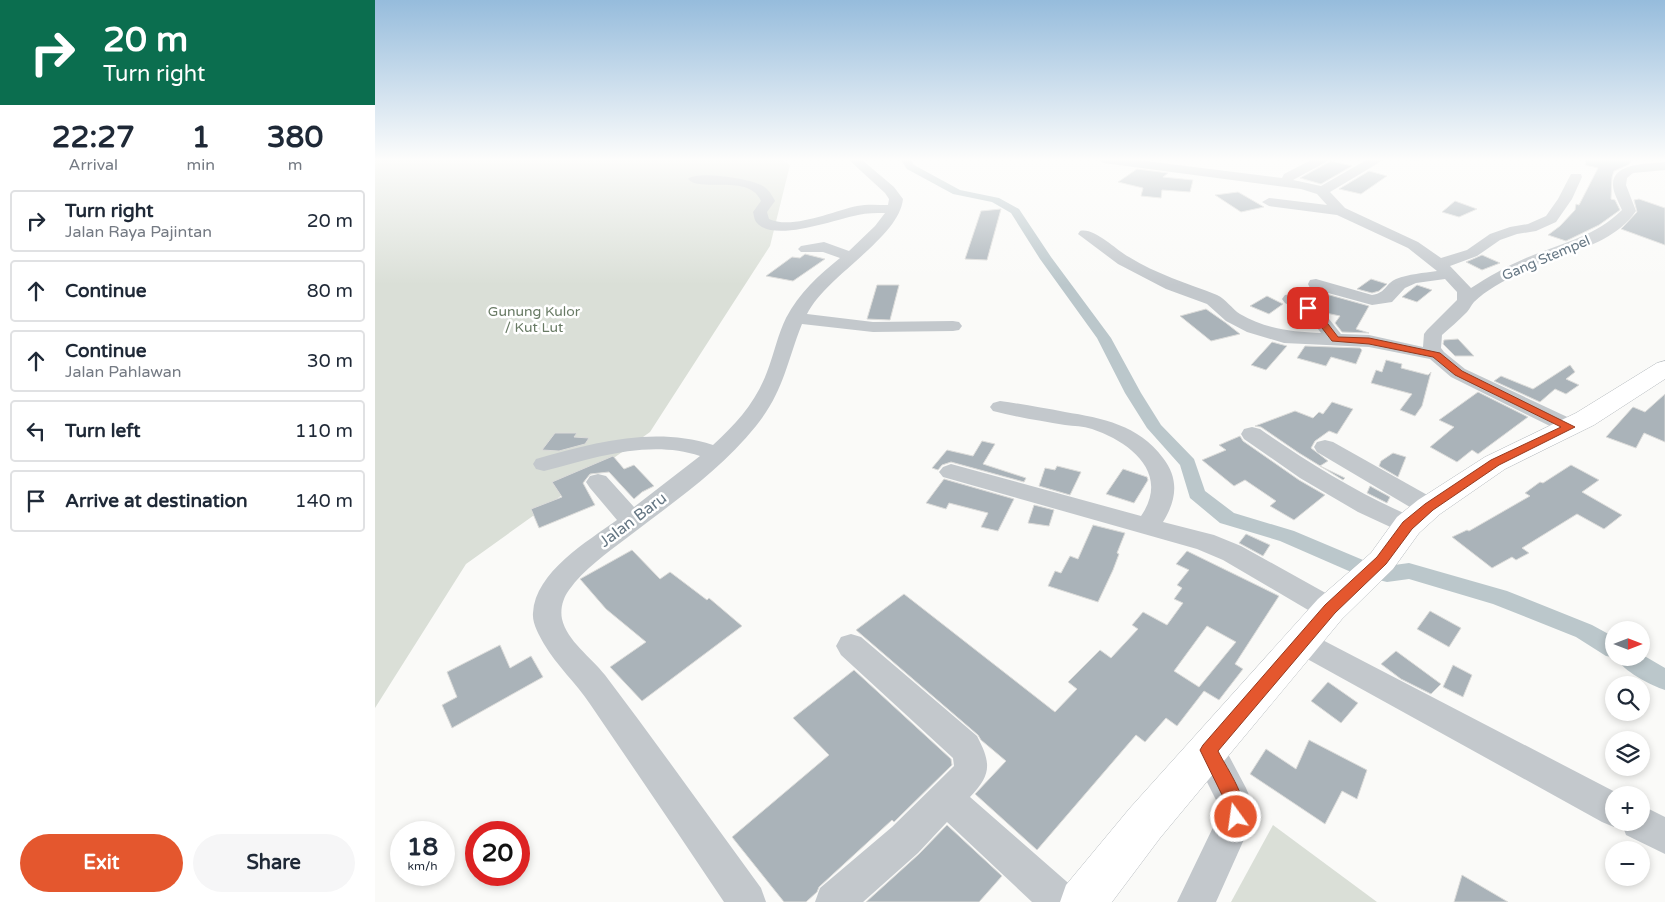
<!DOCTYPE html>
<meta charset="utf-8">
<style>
body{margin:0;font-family:"Varela Round",sans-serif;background:#f6f6f7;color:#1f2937;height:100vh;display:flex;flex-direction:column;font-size:19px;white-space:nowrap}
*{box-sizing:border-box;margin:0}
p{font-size:16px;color:#747a83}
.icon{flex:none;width:28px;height:28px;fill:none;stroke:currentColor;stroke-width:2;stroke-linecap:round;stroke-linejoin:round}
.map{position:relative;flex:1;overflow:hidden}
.panel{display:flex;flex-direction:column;background:#fff;width:375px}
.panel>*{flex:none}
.guide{background:#0b6e4f;color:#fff;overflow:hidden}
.needle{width:32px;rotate:90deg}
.controls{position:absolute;left:1230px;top:621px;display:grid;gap:10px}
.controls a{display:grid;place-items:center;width:45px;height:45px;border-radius:50%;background:#fff;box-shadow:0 2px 8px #0003;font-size:25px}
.speed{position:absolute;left:15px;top:821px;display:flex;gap:10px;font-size:25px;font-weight:700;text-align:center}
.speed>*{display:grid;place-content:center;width:65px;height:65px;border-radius:50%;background:#fff;box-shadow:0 2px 8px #0003;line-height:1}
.speed small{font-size:12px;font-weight:400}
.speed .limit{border:8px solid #d22;background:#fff;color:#111}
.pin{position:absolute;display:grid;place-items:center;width:42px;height:42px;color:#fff;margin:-21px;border-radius:10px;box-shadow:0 2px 8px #0006}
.me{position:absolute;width:55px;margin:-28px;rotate:346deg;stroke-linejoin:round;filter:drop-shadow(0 0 4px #0008)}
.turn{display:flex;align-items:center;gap:18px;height:105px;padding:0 20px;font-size:22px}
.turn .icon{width:65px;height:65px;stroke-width:2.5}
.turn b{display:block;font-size:35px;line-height:42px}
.eta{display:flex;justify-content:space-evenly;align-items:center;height:85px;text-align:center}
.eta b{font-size:30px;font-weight:800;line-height:35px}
.primary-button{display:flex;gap:10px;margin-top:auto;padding:10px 20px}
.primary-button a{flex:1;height:58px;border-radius:30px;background:#e4572e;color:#fff;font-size:20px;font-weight:800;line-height:58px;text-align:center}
.primary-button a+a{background:#f6f6f7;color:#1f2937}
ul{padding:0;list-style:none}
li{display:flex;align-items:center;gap:15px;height:62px;margin:0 10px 8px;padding:0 10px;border:2px solid #e0e1e3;border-radius:5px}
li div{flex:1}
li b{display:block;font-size:19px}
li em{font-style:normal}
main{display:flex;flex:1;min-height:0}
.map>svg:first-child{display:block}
</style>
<main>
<section class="panel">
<div class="guide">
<div class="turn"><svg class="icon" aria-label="right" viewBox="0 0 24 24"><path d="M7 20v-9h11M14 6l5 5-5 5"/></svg><div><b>20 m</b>Turn right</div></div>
</div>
<div class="eta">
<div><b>22:27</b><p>Arrival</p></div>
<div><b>1</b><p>min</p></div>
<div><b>380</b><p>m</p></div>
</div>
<ul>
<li><svg class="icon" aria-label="right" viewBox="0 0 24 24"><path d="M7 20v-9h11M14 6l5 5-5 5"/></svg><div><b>Turn right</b><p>Jalan Raya Pajintan</p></div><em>20 m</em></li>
<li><svg class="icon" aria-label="ahead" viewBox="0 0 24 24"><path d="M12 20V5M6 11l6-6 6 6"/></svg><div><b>Continue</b></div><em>80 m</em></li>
<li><svg class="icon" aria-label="ahead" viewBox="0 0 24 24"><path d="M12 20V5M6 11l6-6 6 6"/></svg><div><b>Continue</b><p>Jalan Pahlawan</p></div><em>30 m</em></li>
<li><svg class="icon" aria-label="left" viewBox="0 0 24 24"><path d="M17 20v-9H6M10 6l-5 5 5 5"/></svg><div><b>Turn left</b></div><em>110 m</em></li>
<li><svg class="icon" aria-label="arrive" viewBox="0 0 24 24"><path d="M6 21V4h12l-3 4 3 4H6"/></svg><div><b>Arrive at destination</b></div><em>140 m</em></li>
</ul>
<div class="primary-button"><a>Exit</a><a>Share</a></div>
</section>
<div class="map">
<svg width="1290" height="902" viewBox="0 0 1290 902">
<rect width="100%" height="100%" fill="#fafaf8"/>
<g fill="#dadfd7">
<polygon points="0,159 407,159 415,165 395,246 275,432 91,564 0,708"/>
<polygon points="898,825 1002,902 856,902"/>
</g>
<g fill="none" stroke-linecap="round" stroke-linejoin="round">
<polyline stroke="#bbc7cb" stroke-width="3" points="1035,159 1044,159"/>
<path fill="#bbc7cb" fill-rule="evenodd" d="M525 159H535L539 165 585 190 624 198 644 209 676 257 736 338 766 393 786 425 819 459 830 491 859 513 919 531 988 560 1012 566 1034 563 1132 591 1217 625 1239 637V658H1266V654L1290 668V690C1277 686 1246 670 1242 658L1231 656 1201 637 1118 604 1034 579 1012 582 983 575 905 541 845 523 815 498 805 465 772 428 750 393 722 338 665 259 636 213 617 202 578 194 532 169Z"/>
</g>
<g fill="#aab3b9" stroke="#dcdcda" fill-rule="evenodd">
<polygon points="1211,159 1258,159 1253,165 1239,171 1237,177 1236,199 1240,200 1245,210 1224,225 1191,241 1173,235 1185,226 1200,210 1201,204 1204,205 1223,168 1210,165"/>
<polygon points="956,161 977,166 946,184 925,178"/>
<polygon points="762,169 793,173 788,177 818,180 815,192 787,190 786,198 766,196 768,188 743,182"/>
<polygon points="994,171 1012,176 986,194 964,189"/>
<polygon points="863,192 889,207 866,212 840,195"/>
<polygon points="1264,199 1290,208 1290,245 1246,229 1262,212 1259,200"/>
<polygon points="1080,201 1102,209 1084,217 1067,212"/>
<polygon points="626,209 612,260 590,259 606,211"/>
<polygon points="430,254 450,259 418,281 391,276 417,257 425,258"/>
<polygon points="1107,255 1125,263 1107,270 1091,262"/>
<polygon points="996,279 1012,284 1004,291 997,293 982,289"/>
<polygon points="502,285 524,285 515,320 492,319"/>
<polygon points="1042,285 1057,290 1042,302 1027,297"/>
<polygon points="951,294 994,306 981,329 994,333 967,332 960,323 965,316 951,313 944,306"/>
<polygon points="892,296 908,304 894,314 875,306"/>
<polygon points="831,309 851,323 865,334 836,341 805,316"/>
<polygon points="1083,339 1099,356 1080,356 1068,344 1069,340"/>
<polygon points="897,342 912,346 891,370 876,365"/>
<polygon points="930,346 985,348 987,350 981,364 956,357 951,366 922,358"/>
<polygon points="1011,360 1027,364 1026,368 1053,375 1056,372 1047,406 1040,416 1025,410 1037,394 996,383 1001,370 1007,372"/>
<polygon points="1195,365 1200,372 1191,379 1204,385 1191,394 1180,389 1165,402 1119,381 1126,376 1158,389"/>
<polygon points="1103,392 1153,417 1103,454 1097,450 1082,462 1055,447 1079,427 1064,420"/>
<polygon points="1290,394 1290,442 1269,433 1261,448 1231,437 1258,407 1270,412"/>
<polygon points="957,402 978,409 962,434 954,431 940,441 936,448 953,461 945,466 970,478 968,480 924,453 886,427 880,426 920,411 938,418 944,412 948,414"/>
<polygon points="180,433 202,433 199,437 214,438 210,444 184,451 167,450"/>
<polygon points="865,436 868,441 924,480 950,495 919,520 895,506 901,501 870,480 859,486 827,460 851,450 844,445"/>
<polygon points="607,441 620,444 608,464 651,478 649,482 576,462 567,465 563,470 557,468 572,450 598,456"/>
<polygon points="1018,453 1031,457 1023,477 1004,466 1006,461"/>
<polygon points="238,456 249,469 259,465 279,486 267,492 259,499 234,472 215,474 208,483 220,505 164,528 156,509 187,497 177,482"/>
<polygon points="1196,465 1224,480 1207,492 1247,515 1229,529 1202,514 1147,548 1154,553 1141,560 1137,557 1117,568 1077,537 1092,530 1094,531 1155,496 1150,493 1165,482 1168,483"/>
<polygon points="682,466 706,472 695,495 664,486 670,468 680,470"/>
<polygon points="748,469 772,477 773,480 759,503 731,494"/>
<polygon points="569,479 639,499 623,531 606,527 613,513 574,503 571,509 551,503"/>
<polygon points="995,486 1015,497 1012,503 992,493"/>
<polygon points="659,505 679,510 674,526 653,523"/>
<polygon points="718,525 750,533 742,553 744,554 738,570 723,602 673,586 680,571 686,573 695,556 703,559"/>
<polygon points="871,534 895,545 888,556 864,543"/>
<polygon points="257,550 285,579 295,572 332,600 334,598 367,626 267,701 235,667 271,642 231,609 205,579"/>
<path d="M812 551 904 596 860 664 868 669 844 700 829 691 802 726 791 718 770 742 761 735 662 850 600 794 631 761 606 740 603 735 481 630 529 594 680 712 702 689 693 682 725 650 736 658 763 629 757 625 768 612 792 625 808 603 799 599 807 588 802 585 814 570 801 564ZM832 626 861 642 824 687 799 671Z"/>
<polygon points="1055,611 1086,628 1074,647 1042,629"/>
<polygon points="125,645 135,668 156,656 168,677 77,728 67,705 82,697 72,672"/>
<polygon points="1021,651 1066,684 1056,694 1026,679 1006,664"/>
<polygon points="1078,665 1097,675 1088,697 1068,687"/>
<polygon points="479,670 576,759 577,765 519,822 517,820 444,887 442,892 431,902 409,902 357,837 454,755 418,718"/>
<polygon points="953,682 983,703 966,723 936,701"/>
<polygon points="934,740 992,770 982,799 967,791 950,824 875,774 891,749 921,769"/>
<polygon points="572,825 627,876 604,902 491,902 544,854"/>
<polygon points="1087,875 1133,902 1079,902"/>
</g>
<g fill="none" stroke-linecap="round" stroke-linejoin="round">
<g stroke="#b5babe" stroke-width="1">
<polygon id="major" points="1290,361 1290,379 1219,425 1130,469 1065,514 1044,533 1018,569 967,619 785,838 737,902 685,902 691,885 755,808 943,599 996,553 1022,517 1043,500 1110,457 1201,413 1282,363"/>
</g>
<g fill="#c3c8cc" fill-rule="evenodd">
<path d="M473 159H486L519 187 528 199C524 238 452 275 432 314L498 322 578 321 584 322 587 326 584 330 578 331 498 332 427 324C411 364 409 391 381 426 345 471 297 503 253 537 232 553 209 569 194 590 188 598 185 609 187 619 192 641 216 657 230 675 283 745 334 817 386 888L391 902H349C305 836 260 770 215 704 201 683 182 666 169 644 164 635 157 623 158 613 160 572 213 541 242 520L215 488 211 482 215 476 223 474 231 476 259 507 325 456C274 439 219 458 169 471L161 469 158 464 161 459C219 443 278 426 338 445 361 424 381 402 392 372 399 354 403 334 411 318 424 293 444 275 465 258L448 252H426L423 249 426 246 449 242 474 251 500 226 510 213C501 213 492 213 483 215 461 219 399 243 382 223 379 220 379 215 378 212L386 201C374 173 325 193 313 179 321 170 377 179 388 186 394 190 397 195 400 201L392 212 394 219C417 230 458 211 482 206 492 204 503 205 513 205L514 199 510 193Z"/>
<path d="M722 159H755L907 178 909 174 938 159H953L951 162 918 180 946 186 993 159H1007L1005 162 955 192 970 208 1043 242 1066 258 1092 250 1115 234 1135 227 1153 224 1171 216 1183 199 1196 174H1206L1207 177 1197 199 1181 222 1161 231 1142 234 1125 240 1102 256 1075 266 1096 288C1113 277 1132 266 1151 258 1184 244 1220 237 1247 210 1244 203 1238 192 1238 185 1237 162 1275 164 1290 162V170L1258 173 1252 178 1251 185 1261 211C1235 249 1182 253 1144 273 1129 281 1111 290 1099 302 1096 305 1095 309 1092 312 1084 320 1075 328 1067 335L1066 348 1069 352 1090 369 1203 422 1206 427 1203 432 1195 434 1187 432 1076 377 1055 359 994 347 909 343 872 332 851 321 832 304 791 289 743 264 703 234 705 231C719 227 741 250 754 257 781 274 812 283 842 295 851 299 857 309 865 314 891 329 917 332 946 333L934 317 910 303 907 299 910 295 916 294 946 309 966 334 994 335 1048 347 1049 334 1052 330 1082 300V292L1070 279 1041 283 1030 288 1017 302 997 305 935 288 933 284 935 280 941 279 997 295C1011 293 1010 284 1021 279 1034 274 1048 273 1062 271L1033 248 962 215 894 206 887 202 894 198 952 205 942 194 926 189 728 163Z"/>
<path d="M625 401C647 404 668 408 690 412 727 418 764 425 788 458 804 479 802 499 788 522L839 535 866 546 965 601 969 609 965 617 955 620 945 617 848 560 822 549 568 477 564 472 568 467 576 464 766 516 768 513C794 471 753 441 717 429 708 426 699 426 690 425 666 421 641 417 618 411L615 407 618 403Z"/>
<path d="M877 427 885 429C935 464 986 495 1042 519L1046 525 1042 531 1033 534 1024 531 983 512 925 478 869 439 866 434 869 429Z"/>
<polygon points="950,440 958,442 1063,501 1066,507 1063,513 1054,515 1045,513 942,452 939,447 942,442"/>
<polygon points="926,630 936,634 1246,795 1239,795 1239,822 1266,822 1266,805 1290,817 1290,854 1251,835 1247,824 1239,827 1227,822 916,650 911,642 916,634"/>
<path d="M476 634 486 637 602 736C616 763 617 774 595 797L699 888 704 902H657L572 822 543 853 488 902H440L445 888 517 827 579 766 578 758 466 655 461 646 466 637Z"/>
<polygon points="833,735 845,739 871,788 876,800 879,817 841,902 802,902 843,817 842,802 816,750 821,739"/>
</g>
<use href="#major" fill="#fff" fill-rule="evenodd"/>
</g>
<linearGradient id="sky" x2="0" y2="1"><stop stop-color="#96bcdc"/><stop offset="0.56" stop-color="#fdfdfc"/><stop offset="1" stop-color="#fdfdfc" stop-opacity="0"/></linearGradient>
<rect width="1290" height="285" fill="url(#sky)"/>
<path fill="#e4572e" stroke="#94391e" d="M933 305 943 311 963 337 994 338 1065 353 1087 371 1200 427 1124 465 1058 510 1037 529 1011 564 960 613 843 751C853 771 876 801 867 823L861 826 854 823 850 801 825 750 828 745 950 605 1002 557 1028 522 1050 504 1116 460 1186 427 1080 375 1058 357 994 344 957 341 937 315 929 308Z"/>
<g text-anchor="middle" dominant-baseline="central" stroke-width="5" stroke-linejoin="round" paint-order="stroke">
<g font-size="14" fill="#657683" stroke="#fff">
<text transform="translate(1171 258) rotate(-23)">Gang Stempel</text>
</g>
<g font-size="14" fill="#687a64" stroke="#fff">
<text x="159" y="311">Gunung Kulor<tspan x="159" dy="16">/ Kut Lut</tspan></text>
</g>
<g font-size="16" fill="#657683" stroke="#fff">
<text transform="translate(258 520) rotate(-37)">Jalan Baru</text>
</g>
</g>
</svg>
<div class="controls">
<a><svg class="needle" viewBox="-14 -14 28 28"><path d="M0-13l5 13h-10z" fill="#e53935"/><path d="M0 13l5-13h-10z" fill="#747a83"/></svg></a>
<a><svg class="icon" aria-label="search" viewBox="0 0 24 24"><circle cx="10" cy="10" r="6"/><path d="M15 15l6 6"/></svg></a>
<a><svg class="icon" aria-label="layers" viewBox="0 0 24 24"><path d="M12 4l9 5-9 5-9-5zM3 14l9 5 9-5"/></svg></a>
<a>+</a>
<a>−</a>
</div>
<div class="speed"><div>18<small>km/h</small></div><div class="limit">20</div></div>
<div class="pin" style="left:933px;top:308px;background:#d93025"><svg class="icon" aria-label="arrive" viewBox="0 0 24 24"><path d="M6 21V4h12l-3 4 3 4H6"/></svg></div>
<svg class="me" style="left:861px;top:817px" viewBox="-20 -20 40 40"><circle r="17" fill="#e4572e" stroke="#fff" stroke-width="3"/><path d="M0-11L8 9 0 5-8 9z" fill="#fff"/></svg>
</div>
</main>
